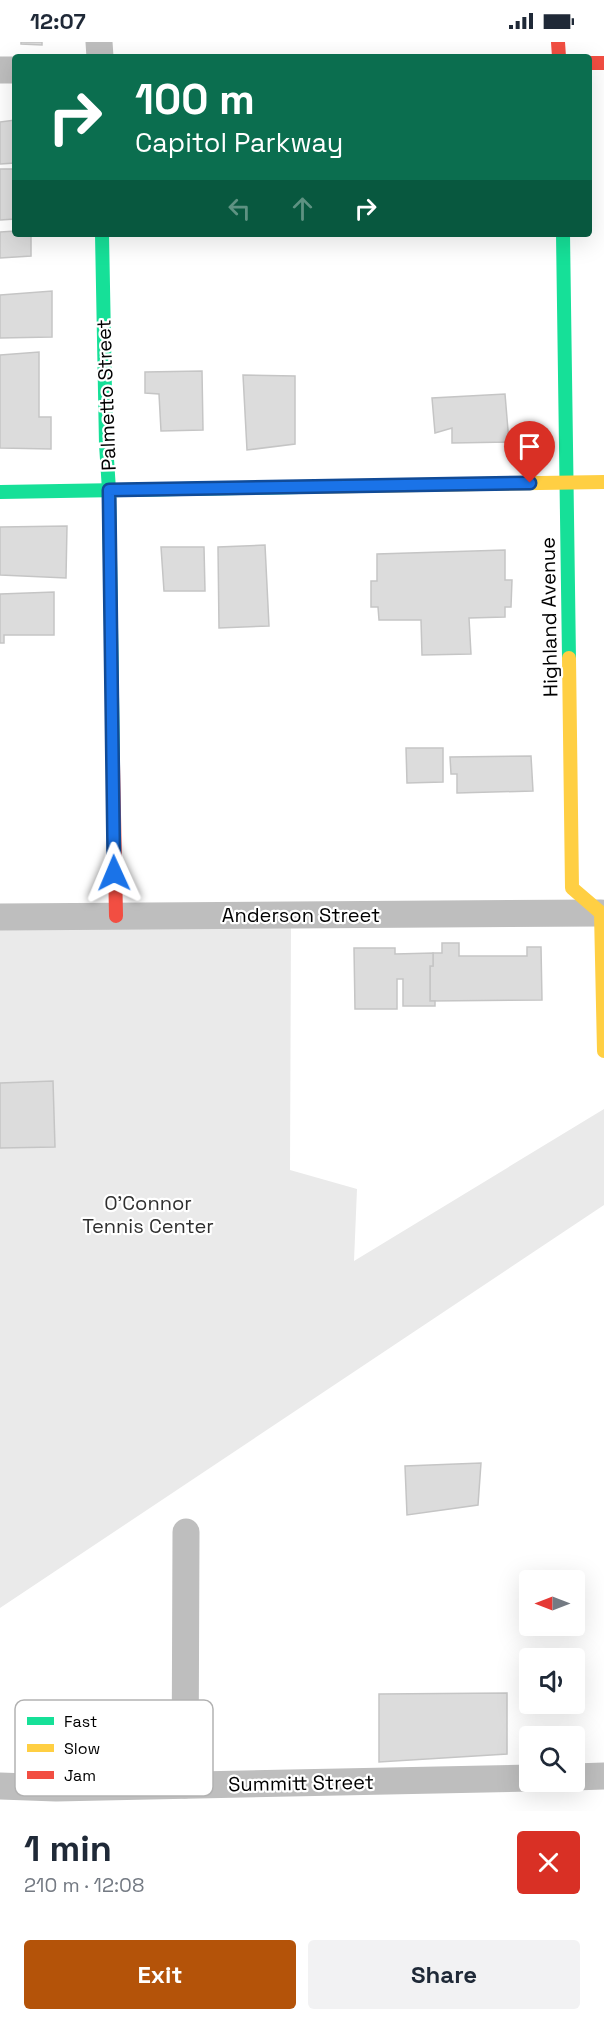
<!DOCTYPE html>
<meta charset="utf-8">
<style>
body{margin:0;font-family:"Space Grotesk",sans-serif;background:#f2f2f3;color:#1f2937;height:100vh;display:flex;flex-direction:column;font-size:22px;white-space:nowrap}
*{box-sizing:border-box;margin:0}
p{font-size:20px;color:#747a83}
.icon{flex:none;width:33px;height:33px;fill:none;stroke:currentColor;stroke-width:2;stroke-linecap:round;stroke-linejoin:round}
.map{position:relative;height:1769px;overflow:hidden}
.drawer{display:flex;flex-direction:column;background:#fff;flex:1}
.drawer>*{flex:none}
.banner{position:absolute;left:12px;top:12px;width:580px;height:183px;border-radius:6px;box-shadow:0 6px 24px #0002;background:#0b6e4f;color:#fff;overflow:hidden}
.needle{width:39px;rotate:270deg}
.fabs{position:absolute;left:519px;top:1528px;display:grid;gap:12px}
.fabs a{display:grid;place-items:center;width:66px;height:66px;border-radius:6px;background:#fff;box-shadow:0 6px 24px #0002;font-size:30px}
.pin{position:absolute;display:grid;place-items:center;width:51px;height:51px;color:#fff;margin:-62px -26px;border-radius:50% 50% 50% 0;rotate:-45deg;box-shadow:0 0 6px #0007}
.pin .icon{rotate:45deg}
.me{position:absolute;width:66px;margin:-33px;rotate:359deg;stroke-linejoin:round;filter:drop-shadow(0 0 4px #0008)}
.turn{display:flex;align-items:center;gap:21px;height:126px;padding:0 24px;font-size:27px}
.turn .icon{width:78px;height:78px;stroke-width:2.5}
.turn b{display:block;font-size:42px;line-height:51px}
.lanes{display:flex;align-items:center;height:57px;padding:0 24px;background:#0003;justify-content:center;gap:30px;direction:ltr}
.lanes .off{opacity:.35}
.round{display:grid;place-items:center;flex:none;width:63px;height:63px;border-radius:6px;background:#f2f2f3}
.headline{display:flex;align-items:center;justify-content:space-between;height:102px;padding:0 24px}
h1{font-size:36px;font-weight:700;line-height:45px}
.primary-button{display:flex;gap:12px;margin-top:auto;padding:12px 24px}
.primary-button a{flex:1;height:69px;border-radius:6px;background:#b45309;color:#fff;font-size:24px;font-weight:700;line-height:69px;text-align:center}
.primary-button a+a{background:#f2f2f3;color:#1f2937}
.status{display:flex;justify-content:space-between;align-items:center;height:42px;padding:0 30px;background:#fff;direction:ltr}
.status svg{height:16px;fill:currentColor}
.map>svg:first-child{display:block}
</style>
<div class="status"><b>12:07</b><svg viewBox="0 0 49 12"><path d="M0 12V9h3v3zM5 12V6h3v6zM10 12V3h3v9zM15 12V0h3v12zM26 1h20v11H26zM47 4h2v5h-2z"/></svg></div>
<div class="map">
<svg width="604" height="1769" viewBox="0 0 604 1769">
<rect width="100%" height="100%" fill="#fff"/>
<polygon fill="#eaeaea" points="291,886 290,1128 357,1147 354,1219 604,1067 604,1163 0,1566 0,887"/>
<g fill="#dcdcdc" stroke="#c5c5c5" stroke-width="1.5">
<polygon points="21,0 42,0 42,3 21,2"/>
<polygon points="15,78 15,121 0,122 0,80"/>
<polygon points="0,127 15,127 15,177 0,178"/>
<polygon points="15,189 15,192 31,192 31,214 0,216 0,190"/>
<polygon points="52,249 52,295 0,296 0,253"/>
<polygon points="39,310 39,375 51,375 51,407 0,406 0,313"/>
<polygon points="202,329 203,388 161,389 159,352 145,351 145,330"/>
<polygon points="243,333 295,334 295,402 247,408"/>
<polygon points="505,352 509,400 452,401 452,386 435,391 432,356"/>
<polygon points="67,484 66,536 0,533 0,485"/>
<polygon points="265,503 269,584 219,586 218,505"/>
<polygon points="161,505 204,505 205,549 164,549"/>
<polygon points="505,508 505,538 512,538 511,565 505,565 505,575 469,576 471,612 422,613 421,578 379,578 378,565 371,565 371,539 377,539 377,512"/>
<polygon points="54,550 54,593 4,593 4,601 0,601 0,552"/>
<polygon points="406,706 443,706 443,740 407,741"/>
<polygon points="531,714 533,749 457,751 457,732 451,732 450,715"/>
<polygon points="442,901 459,901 459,914 527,914 527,905 541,905 542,958 430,959 430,924 433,924 433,911 442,911"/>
<polygon points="354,906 395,906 395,912 433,911 433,924 430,924 430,959 435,959 435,964 403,964 403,937 397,937 397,967 355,967"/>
<polygon points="53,1039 55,1105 0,1106 0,1041"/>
<polygon points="481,1421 478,1463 407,1473 405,1424"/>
<polygon points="507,1651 507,1712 379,1720 379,1652"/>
</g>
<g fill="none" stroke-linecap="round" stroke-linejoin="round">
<g stroke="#bebebe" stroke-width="27">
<polyline points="99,0 100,15"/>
<polyline points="0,28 15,28"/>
<polyline points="0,875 601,871"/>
<polyline points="574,1735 604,1734"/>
<polyline points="185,1743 186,1490"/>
<polyline points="0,1744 56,1746 530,1736"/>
</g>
<g stroke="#16e098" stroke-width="14">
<polyline points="102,192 106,402 109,448 113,722"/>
<polyline points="563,192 569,616"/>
<polyline points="0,450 300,445"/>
</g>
<g stroke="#ffcf43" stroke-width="14">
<polyline points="300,445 604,440"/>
<polyline points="569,616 572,846 601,871 604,1009"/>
</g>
<g stroke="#f24e42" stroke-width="14">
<polyline points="558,0 559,15"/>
<polyline points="590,21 604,21"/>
<polyline points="113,722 116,874"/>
</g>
</g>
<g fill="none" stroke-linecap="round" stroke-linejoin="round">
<g stroke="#114b97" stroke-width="15">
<polyline id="route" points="114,831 109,448 530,441"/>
</g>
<use href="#route" stroke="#1a73e8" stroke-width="10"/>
</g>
<g text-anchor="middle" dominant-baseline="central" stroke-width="4.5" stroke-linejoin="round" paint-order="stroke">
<g font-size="20" fill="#000" stroke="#fff">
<text transform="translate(106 353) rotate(-92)">Palmetto Street</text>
<text transform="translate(549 575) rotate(-91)">Highland Avenue</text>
<text x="301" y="873">Anderson Street</text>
<text transform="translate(301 1741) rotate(-1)">Summitt Street</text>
</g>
<g font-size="20" fill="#2f2f2f" stroke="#fff">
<text x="148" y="1161">O'Connor<tspan x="148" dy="23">Tennis Center</tspan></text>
</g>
</g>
<rect x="15" y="1658" width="198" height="96" rx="9" fill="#fff" stroke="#b2b2b2" stroke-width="1.5"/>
<rect x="27" y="1675" width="27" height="8" fill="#16e098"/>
<rect x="27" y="1702" width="27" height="8" fill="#ffcf43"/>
<rect x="27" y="1729" width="27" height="8" fill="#f24e42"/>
<g font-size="16" fill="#000">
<text x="64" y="1685">Fast</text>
<text x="64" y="1712">Slow</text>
<text x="64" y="1739">Jam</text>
</g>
</svg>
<div class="fabs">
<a><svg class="needle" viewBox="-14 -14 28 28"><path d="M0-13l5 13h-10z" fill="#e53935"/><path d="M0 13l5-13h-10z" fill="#747a83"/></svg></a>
<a><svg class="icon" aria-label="sound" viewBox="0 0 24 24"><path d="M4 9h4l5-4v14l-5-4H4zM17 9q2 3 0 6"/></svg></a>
<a><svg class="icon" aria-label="search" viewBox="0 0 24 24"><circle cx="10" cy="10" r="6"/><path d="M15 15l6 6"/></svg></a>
</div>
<div class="pin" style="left:530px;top:441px;background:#d93025"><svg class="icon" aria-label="arrive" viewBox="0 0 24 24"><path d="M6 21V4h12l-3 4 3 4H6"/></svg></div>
<svg class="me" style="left:114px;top:831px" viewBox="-20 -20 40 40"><path d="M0-17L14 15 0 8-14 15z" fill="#1a73e8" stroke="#fff" stroke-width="4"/></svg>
<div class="banner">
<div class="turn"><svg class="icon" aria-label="right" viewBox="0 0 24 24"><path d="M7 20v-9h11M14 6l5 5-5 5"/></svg><div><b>100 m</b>Capitol Parkway</div></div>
<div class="lanes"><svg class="icon off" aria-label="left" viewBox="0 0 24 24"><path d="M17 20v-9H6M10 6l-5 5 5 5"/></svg><svg class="icon off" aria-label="ahead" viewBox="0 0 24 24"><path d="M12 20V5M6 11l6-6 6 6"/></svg><svg class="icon" aria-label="right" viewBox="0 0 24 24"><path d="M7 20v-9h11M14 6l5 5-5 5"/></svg></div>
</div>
</div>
<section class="drawer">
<div class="headline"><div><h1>1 min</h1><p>210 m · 12:08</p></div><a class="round" style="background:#d93025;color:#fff"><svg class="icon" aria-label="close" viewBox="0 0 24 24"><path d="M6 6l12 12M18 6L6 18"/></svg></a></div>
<div class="primary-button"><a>Exit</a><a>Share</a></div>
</section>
